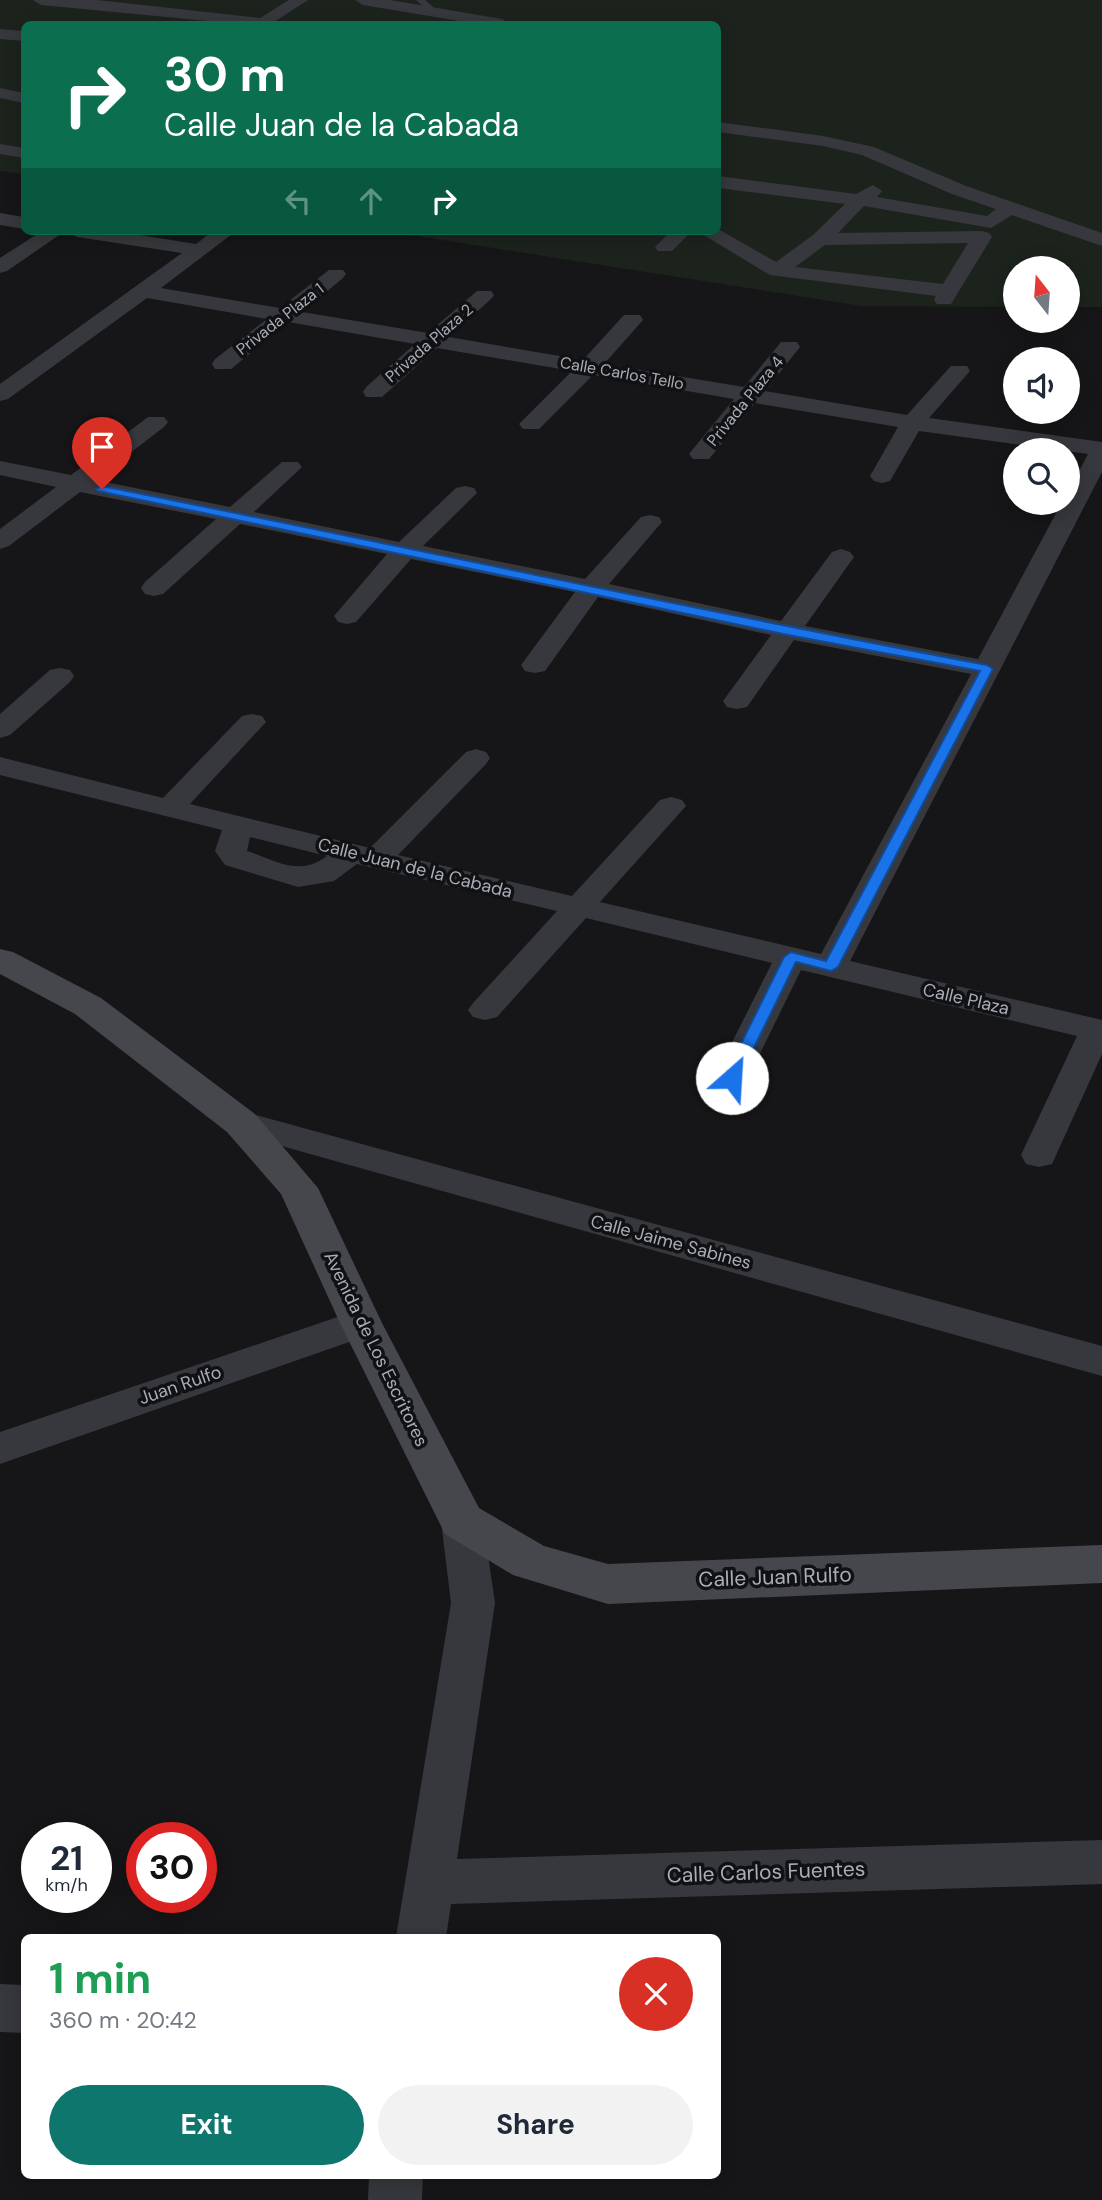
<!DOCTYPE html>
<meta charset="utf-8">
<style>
body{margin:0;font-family:"DM Sans",sans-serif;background:#f2f2f3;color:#1f2937;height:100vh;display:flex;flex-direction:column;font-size:26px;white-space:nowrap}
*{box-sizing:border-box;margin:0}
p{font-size:23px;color:#747a83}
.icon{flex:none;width:38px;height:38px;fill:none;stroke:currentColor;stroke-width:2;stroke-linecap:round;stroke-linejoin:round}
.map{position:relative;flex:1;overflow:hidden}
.side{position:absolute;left:21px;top:1934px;width:700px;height:245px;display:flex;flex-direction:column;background:#fff;border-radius:10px;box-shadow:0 4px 18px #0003}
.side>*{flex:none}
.top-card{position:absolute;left:21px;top:21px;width:700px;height:214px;border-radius:10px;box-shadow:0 4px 18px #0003;background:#0b6e4f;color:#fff;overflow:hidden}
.needle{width:46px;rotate:343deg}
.buttons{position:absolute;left:1003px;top:256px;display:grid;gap:14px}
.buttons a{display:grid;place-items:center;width:77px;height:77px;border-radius:50%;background:#fff;box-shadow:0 4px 18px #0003;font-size:35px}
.speed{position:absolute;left:21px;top:1822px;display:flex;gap:14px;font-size:35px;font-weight:700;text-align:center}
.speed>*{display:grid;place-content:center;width:91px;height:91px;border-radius:50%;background:#fff;box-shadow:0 4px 18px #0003;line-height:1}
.speed small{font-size:18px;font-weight:400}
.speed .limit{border:10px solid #d22;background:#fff;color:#111}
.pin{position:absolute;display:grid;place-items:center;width:60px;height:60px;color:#fff;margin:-72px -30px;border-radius:50% 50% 50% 0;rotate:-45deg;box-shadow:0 0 7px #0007}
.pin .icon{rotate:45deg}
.me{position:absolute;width:77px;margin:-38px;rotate:26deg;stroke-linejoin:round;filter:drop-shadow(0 0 5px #0008)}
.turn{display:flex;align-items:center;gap:24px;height:147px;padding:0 28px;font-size:32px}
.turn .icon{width:91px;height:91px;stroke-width:2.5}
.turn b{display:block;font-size:49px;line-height:60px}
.lanes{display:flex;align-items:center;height:66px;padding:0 28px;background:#0003;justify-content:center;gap:35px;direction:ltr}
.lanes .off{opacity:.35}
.round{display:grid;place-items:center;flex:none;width:74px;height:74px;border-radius:37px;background:#f2f2f3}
.head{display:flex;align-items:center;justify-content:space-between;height:119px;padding:0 28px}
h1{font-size:42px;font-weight:700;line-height:52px;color:#1e9e55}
.action{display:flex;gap:14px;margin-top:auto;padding:14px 28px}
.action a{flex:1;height:80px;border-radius:42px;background:#0f766e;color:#fff;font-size:28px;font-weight:700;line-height:80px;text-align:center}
.action a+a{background:#f2f2f3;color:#1f2937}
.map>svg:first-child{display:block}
</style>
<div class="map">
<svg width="1102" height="2200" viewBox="0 0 1102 2200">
<rect width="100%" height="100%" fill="#161618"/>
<polygon fill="#1c231d" points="0,0 1102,0 1102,307 1068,307 1068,268 1015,268 1015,307 862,306 385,231 718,231 718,24 24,24 24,174 0,171"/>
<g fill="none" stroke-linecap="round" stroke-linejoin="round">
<polygon fill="#37383d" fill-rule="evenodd" points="416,0 425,0 441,14 434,16"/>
<g fill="#37383d" fill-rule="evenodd">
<polygon points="33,0 97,0 260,18 289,0 308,0 271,24 239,24 41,5"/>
<polygon points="355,0 390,0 502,19 510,24 477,24 363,5"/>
<polygon points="0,29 24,31 24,41 0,39"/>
<polygon points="0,88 24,93 24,103 0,98"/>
<path d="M718 122 823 136 874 147 966 186 1102 233V246L1012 215 991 228 864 206 838 233 982 231 989 233 992 237 951 304H937L934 300 936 296 770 275 697 231H718V229L776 262 813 235 845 204 718 188V176L856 194 873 185 882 191 877 197 987 216 996 209 952 194 862 155 823 146 718 132ZM968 243 943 284 795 267 825 245Z"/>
<polygon points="0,144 24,148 24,158 0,154"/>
<polygon points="0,213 24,217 24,229 0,225"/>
<polygon points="42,231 65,231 7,271 0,273 0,258"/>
<path d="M67 231H115L196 244 213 231H236L161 288 280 308 329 270H343L346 274 343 278 302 312 428 333 477 291H491L494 295 491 299 449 337 583 360 624 315H640L643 320 604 364 744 387 781 342H797L800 347 765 391 907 415 951 366H967L970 371 929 418 1102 442V472L850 961 1102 1020V1054L1052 1164 1039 1167 1026 1164 1021 1155 1077 1036 801 970 748 1078 743 1086 731 1089 719 1086 714 1078 772 963 586 918 497 1017 485 1020 473 1017 468 1010 473 1003 557 911 357 864 334 881 298 887 225 865 215 851 222 830 0 775V757L163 798 242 716 252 714 262 716 266 722 190 804 370 848 466 752 476 749 486 752 490 758 486 764 398 855 572 896 660 800 671 797 682 800 686 806 600 902 821 954 971 674 794 640 747 707 737 709 727 707 723 701 771 635 598 597 545 671 535 673 525 671 521 665 575 592 411 559 356 622 347 624 338 622 334 616 387 554 240 524 163 594 154 596 145 594 141 588 145 582 216 519 80 492 9 546 0 549V529L56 487 0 475V461L71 475 148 417H164L168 422 164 427 95 480 230 507 282 462H298L302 467 254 512 399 542 456 488 465 486 474 488 477 493 423 546 585 579 641 517 650 515 659 517 662 522 609 584 781 621 832 552 841 549 850 552 854 557 805 626 978 659 1062 502H1068V492L1088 454 919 431 890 481 882 483 874 481 870 476 898 427 755 403 709 459H693L689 454 734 399 593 375 539 429H523L519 424 572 371 437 348 382 397H366L363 392 366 387 415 344 288 322 231 369H215L212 364 215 359 267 319 147 298 8 399 0 401V384L182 253 77 237ZM250 837 327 856C299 877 278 861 247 851Z"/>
<polygon points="671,231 692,231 672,251 658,251 655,247"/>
<polygon points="60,668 70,670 74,676 70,682 10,735 0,738 0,714 50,670"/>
<polygon points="241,1111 1102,1346 1102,1376 228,1131 223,1123 228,1115"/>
<polygon points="361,1309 375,1313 380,1323 375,1333 0,1464 0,1432"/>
<polygon points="462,1504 477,1509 483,1521 495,1603 457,1859 1102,1840 1102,1884 451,1904 446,1937 396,1937 451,1603 441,1521 447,1509"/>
<polygon points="0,1984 24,1985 24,2033 0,2032"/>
<polygon points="369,2175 423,2175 422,2200 368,2200"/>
</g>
<polygon fill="#45474d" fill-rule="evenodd" points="0,949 13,952 101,998 255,1114 318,1188 382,1323 479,1508 544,1546 608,1564 1102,1545 1102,1583 608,1604 513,1575 445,1534 340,1323 281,1194 227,1132 75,1014 0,974"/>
</g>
<path fill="#1a73e8" stroke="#114b97" stroke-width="2" d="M102 486C397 545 691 609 987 665L993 669 838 967 831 971 796 962 739 1078 732 1083 724 1078 784 957 791 952 826 961 980 671 788 635 98 491 96 489Z"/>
<g text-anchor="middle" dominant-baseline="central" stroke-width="7" stroke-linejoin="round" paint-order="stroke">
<g font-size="16" fill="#a8adb8" stroke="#111113">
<text transform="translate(280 319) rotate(-38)">Privada Plaza 1</text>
<text transform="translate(429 343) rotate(-41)">Privada Plaza 2</text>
<text transform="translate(622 373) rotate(10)">Calle Carlos Tello</text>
<text transform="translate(745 401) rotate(-51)">Privada Plaza 4</text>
</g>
<g font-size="18" fill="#a8adb8" stroke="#111113">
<text transform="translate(415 868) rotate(14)">Calle Juan de la Cabada</text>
<text transform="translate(966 999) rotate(13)">Calle Plaza</text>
<text transform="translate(671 1242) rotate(15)">Calle Jaime Sabines</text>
<text transform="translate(376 1349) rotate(64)">Avenida de Los Escritores</text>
<text transform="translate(180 1385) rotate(-19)">Juan Rulfo</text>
</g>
<g font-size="21" fill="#a8adb8" stroke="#111113">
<text transform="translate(775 1577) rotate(-2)">Calle Juan Rulfo</text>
<text transform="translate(766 1872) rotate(-2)">Calle Carlos Fuentes</text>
</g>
</g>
</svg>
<div class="buttons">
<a><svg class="needle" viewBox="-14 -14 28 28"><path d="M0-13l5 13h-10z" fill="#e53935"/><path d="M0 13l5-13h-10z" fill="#747a83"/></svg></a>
<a><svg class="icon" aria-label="sound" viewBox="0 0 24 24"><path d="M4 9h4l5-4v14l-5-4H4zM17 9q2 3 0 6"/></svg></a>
<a><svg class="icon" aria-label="search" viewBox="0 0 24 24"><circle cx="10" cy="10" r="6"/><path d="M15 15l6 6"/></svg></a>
</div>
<div class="speed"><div>21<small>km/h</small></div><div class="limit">30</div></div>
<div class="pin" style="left:102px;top:489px;background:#d93025"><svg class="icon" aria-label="arrive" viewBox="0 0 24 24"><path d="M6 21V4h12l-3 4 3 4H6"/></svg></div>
<svg class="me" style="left:732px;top:1078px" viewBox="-20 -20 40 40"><circle r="19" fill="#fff"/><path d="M0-13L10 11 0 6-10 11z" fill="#1a73e8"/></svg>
<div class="top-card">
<div class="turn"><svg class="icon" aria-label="right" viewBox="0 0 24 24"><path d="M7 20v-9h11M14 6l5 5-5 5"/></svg><div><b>30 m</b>Calle Juan de la Cabada</div></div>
<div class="lanes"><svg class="icon off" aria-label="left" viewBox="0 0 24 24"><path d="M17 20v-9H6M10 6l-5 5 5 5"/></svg><svg class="icon off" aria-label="ahead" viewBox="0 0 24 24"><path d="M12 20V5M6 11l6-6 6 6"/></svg><svg class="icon" aria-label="right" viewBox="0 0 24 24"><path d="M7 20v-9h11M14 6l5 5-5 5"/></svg></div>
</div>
<section class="side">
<div class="head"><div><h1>1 min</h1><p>360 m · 20:42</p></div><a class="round" style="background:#d93025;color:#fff"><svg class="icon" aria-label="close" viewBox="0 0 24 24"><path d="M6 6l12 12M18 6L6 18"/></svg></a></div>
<div class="action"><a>Exit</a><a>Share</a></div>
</section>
</div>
